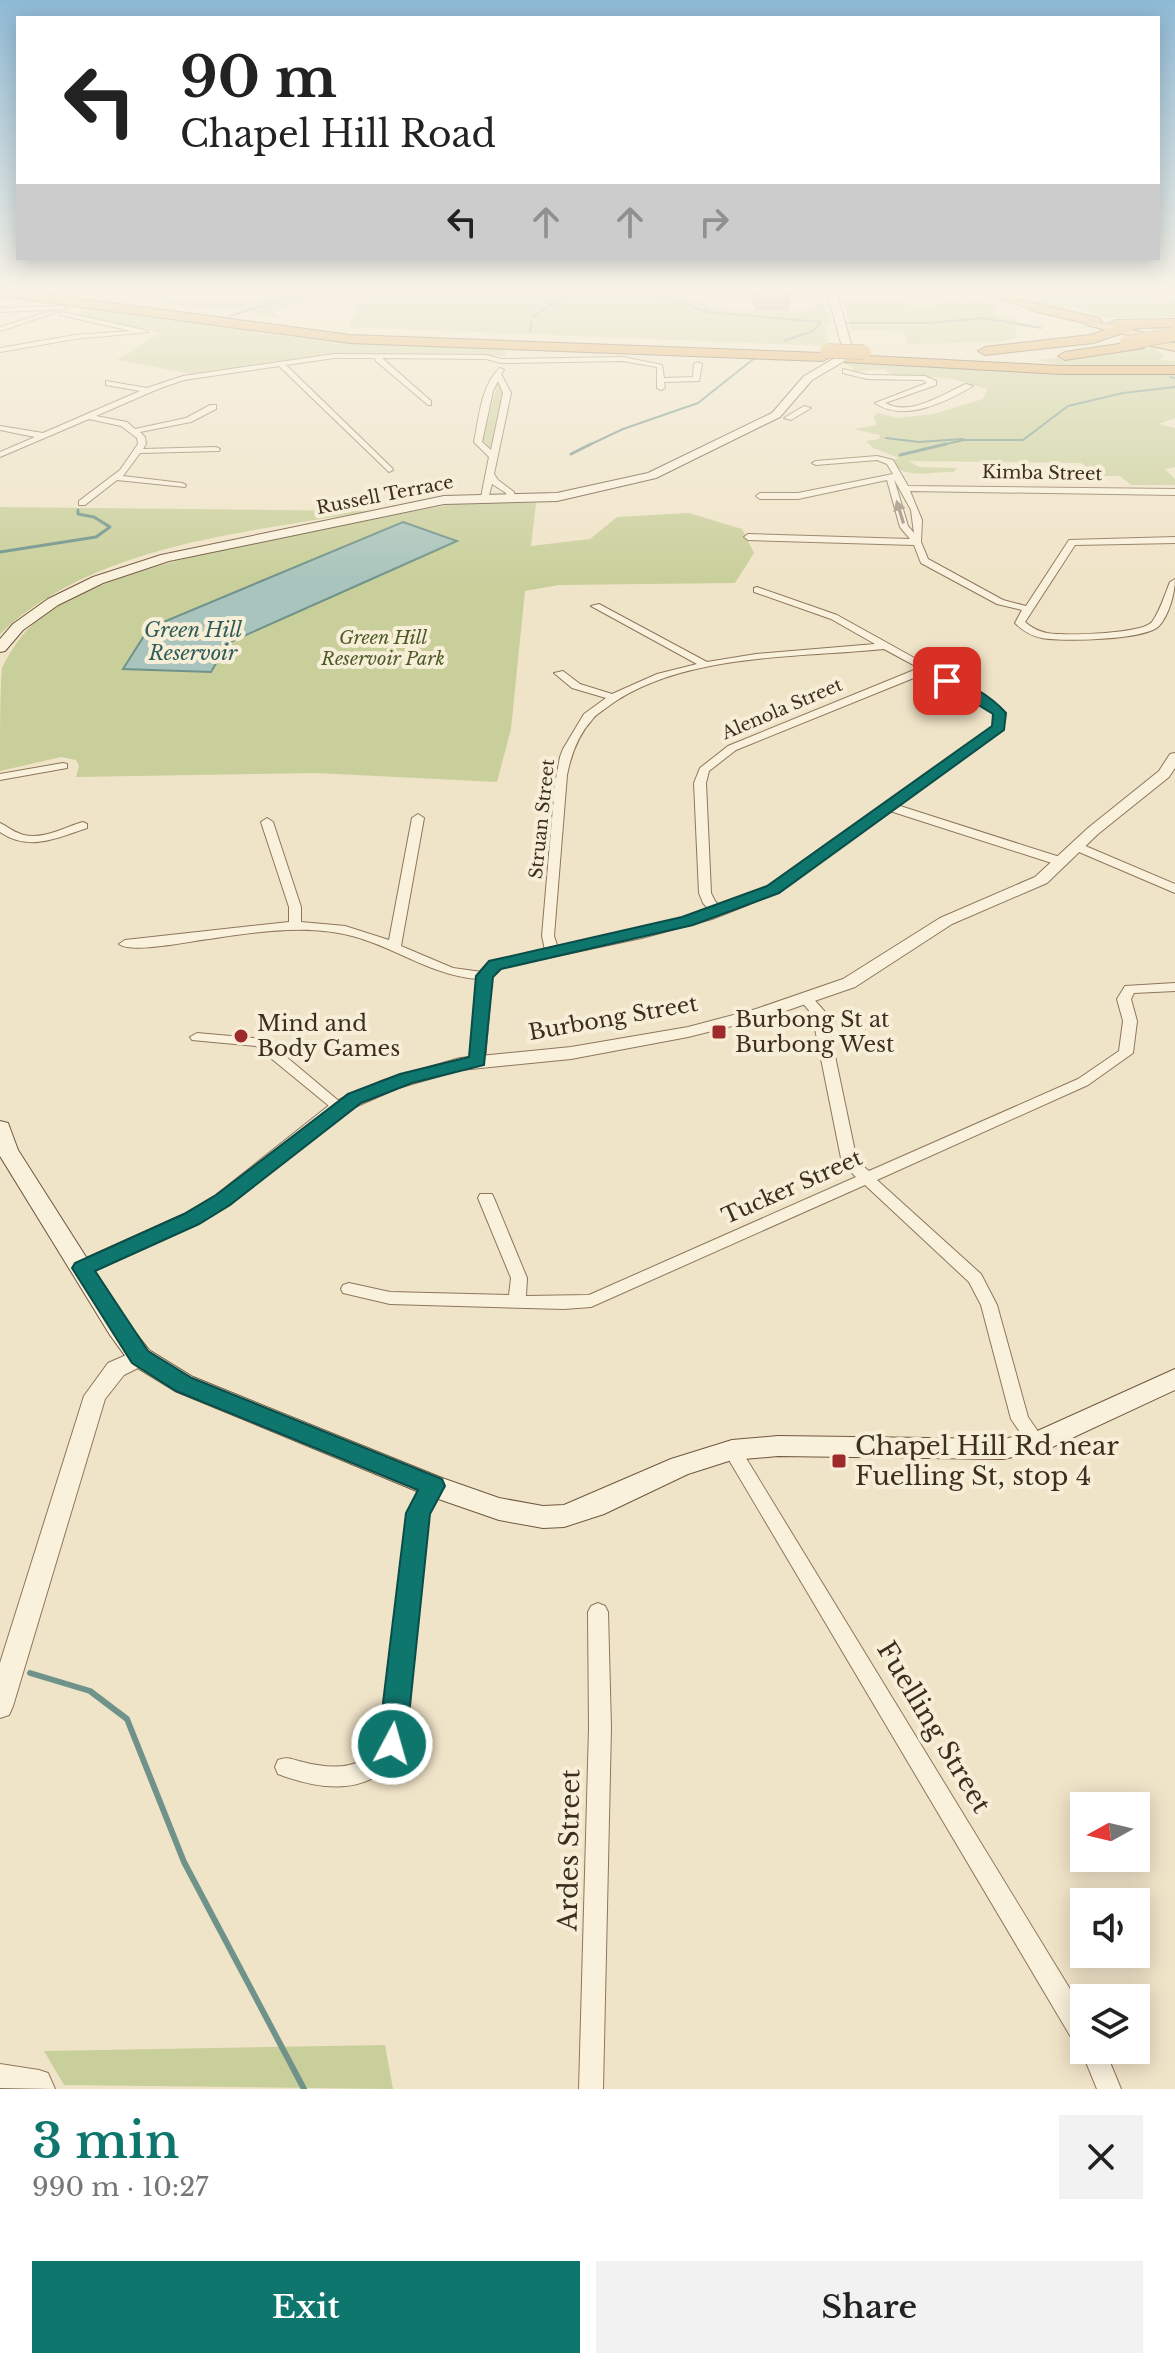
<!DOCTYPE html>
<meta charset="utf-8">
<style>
body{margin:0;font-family:"Libre Baskerville",serif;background:#f2f2f2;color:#222;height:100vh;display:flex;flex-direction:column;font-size:30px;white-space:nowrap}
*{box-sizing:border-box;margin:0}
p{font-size:26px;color:#767676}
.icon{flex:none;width:44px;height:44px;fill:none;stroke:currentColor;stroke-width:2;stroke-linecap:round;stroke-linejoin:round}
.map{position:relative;height:2089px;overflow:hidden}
.details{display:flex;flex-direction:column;background:#fff;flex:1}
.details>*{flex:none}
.hud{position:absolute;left:16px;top:16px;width:1144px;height:244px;border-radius:0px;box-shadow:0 4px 20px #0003;background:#fff;color:#222;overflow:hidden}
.needle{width:52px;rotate:262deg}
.buttons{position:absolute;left:1070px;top:1792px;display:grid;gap:16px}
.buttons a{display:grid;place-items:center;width:80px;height:80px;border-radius:0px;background:#fff;box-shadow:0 4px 20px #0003;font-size:40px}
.pin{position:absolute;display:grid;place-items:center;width:68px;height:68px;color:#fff;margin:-34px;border-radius:16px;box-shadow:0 4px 12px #0006}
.me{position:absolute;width:88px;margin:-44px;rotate:6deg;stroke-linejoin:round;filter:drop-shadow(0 0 6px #0008)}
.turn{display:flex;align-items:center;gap:28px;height:168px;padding:0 32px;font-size:36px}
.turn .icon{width:104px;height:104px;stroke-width:2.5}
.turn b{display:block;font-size:56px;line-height:68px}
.lanes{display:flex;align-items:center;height:76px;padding:0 32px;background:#0003;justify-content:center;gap:40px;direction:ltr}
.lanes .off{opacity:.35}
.round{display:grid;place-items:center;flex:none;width:84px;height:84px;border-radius:0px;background:#f2f2f2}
.overview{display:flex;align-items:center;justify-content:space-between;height:136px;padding:0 32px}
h1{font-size:48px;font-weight:600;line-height:60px;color:#0f766e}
.cta{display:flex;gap:16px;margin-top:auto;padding:16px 32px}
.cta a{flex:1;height:92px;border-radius:0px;background:#0f766e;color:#fff;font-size:32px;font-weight:600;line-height:92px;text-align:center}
.cta a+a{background:#f2f2f2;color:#222}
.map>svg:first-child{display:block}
</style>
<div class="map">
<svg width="1175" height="2089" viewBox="0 0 1175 2089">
<rect width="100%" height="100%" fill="#f0e4c8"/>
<g fill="#c9cf9b">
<polygon points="347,288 679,288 679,294 706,301 706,305 717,310 813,311 816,304 823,302 831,324 825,326 828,346 349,327 361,299 339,299 334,291"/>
<polygon points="1084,291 1175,298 1175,317 1107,318 1069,306 1062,307 1066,311 1021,300"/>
<polygon points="324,292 329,299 302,302 274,311 280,319 235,309 183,307 107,294 230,301"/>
<polygon points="967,296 997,304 993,314 1016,320 1016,338 1001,342 908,344 903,331 851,330 843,301 902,302 920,308"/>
<polygon points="84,306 335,343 505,349 505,356 329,354 192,374 117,360 161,333 83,316 80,314"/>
<polygon points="1151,347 1165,355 1160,360 1175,361 1175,365 1069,367 1037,360"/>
<path d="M847 362 1175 372V418L1159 424 1175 428V467L1165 469 1175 479V485H1131L1120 476H1102L1081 463 909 461 919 467 957 468 954 472C934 471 903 481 891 461L899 458 873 448 866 441 879 439 880 435 853 429 877 425 874 417 877 413 898 418 933 414 983 399 987 389 948 378 891 375 885 369 853 372 852 366 844 364Z"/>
<polygon points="498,382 503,392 491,449 482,440"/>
<path d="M457 503H536L531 546 590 539 617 517 689 513 742 529 754 553 735 583 559 585 525 591 511 729 497 782 316 773 76 777 79 766 76 760 61 757 0 771C0 748 0 686 2 668 8 655 19 638 29 628 98 558 356 524 457 503Z"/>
<path d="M0 507 370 511C246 533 96 543 0 634Z"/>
<polygon points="385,2045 393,2089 64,2085 44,2051"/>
</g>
<polygon fill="#a9c4bc" stroke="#6f938a" stroke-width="2" points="403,522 457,541 228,643 211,672 123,669 149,628"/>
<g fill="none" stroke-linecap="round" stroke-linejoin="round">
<g stroke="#6f938a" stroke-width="2">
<polyline points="619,288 661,295 707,312 821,322"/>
<polyline points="230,316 281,300 354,288"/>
<polyline points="533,317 572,290"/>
<polyline points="842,323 931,323 984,318 1041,328"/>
<polyline points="530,331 532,321"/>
<polyline points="784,341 813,331 821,322"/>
<polyline points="1170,377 1175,378"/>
<polyline points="886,438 919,442 963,439"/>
<polyline points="587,446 623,429 698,403 756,357"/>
<polyline points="937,446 964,440 1023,440 1068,406 1123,393 1175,387"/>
</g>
<g stroke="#6f938a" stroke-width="3">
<polyline points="571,454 591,444"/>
<polyline points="900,455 946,444"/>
<polyline points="0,552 96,537 110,527 94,517 78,514 78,510"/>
</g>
<polyline stroke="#6f938a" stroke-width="6" points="30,1673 90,1691 127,1719 184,1862 304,2089"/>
<g stroke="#8d765c" stroke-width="2">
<g id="minor">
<polygon points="77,288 85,288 79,292 76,290"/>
<polygon points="193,288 282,288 279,290"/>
<polygon points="67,306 65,309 0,312 0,308"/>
<polygon points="52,311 57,312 0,331 0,327"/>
<polygon points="62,312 145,330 148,332 75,339 0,352 0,348 75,335 131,331 60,315"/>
<polygon points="334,354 486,355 501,359 623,357 662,365 664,378 693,377 694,364 698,362 702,364 699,381 664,382 665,388 661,390 657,388 657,367 623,361 501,363 486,359 382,358 431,401 431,405 428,405 376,361 375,358 334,358 286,365 392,468 393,470 389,472 279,366 184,380 158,389 96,416 127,422 135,429 186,418 210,405 216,405 216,409 191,422 140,432 145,437 146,444 143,449 216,447 220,449 219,451 140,453 123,476 182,483 186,485 185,487 117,480 85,505 79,505 79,501 120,470 138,444 137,438 121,426 89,419 0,457 0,452 35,437 0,430 0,426 43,433 140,391 106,385 106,381 147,388 183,376"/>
<path d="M500 368 504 370 501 374 511 393 494 474 498 480 514 492 515 498 511 501 507 498 506 493 492 484 488 499 481 497 489 457 474 442C479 418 481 385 500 368ZM498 381 503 393 491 450 482 442 493 391Z"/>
<path d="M843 369 867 375 925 376 936 381V385L885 403C911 417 942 394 966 384L973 386C946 402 904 423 875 403L927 383 923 380 867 379 843 373Z"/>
<polygon points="804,406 811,408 791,420 784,418"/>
<path d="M877 456 893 460 908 486 1175 489V495L910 491 922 520 921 542 928 559 1003 600 1026 606 1069 540 1175 537V543L1075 545 1025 622C1032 628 1038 631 1047 633 1065 636 1142 634 1152 622 1160 611 1165 594 1170 582L1175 579C1175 593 1169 615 1159 626 1146 640 1061 642 1042 638 1031 636 1023 631 1015 623L1022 610 997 604 921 563 914 545 748 540 744 537 748 534 910 539 900 527 887 480 798 499H760L756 496 760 493H798L893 474 887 464 877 460 816 465 812 463 816 461ZM894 479 911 510 914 533 908 526Z"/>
<path d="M757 587 837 615 992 701 1004 711 1003 729 897 805 1066 859 1068 862 1066 865H1058L890 811 777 892 745 906 712 919 642 938 499 968 492 977 485 1061 478 1065 471 1061 478 979C433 976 398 949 356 937 309 923 257 932 209 939 190 941 132 954 119 944L125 940 289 922V907L261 822 267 818 273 822 301 907V922L345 926 389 940 412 818 418 814 424 818 401 946 453 968 482 972 490 962 545 950 542 936 555 784 560 757 563 749 584 714 606 698 572 688 554 673 563 671 580 684 612 694 657 674 697 664 591 606 599 604 707 662 756 654 875 644 831 619 754 592V588ZM884 649 919 668 728 746 700 768 694 783 699 893 703 903 710 911 637 931 558 948 554 936 567 775C571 755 578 735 592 720 595 715 601 712 606 708 679 653 796 658 884 649ZM926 673 984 705 995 714 994 726 769 886 721 907 715 901 711 893 706 783 709 771 736 750Z"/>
<polygon points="63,763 67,764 67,768 0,780 0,774"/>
<path d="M83 822 87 824V828C57 838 29 852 0 832V823C8 827 15 833 24 835 43 840 65 827 83 822Z"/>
<polygon points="1076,842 1175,884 1175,893 1072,849 1070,846"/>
<polygon points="1175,983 1175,991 1134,993 1131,999 1137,1021 1133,1053 1088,1085 877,1180 981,1274 997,1305 1028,1417 1046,1443 1043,1448 1037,1450 1031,1448 1011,1419 981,1305 969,1282 865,1185 591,1307 564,1309 390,1304 343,1293 341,1289 343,1285 349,1283 390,1292 509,1295 511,1278 478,1198 480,1194 492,1194 494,1198 527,1278 526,1296 589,1295 856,1177 842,1163 812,1014 799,999 801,996 811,996 826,1013 857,1161 869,1171 1078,1079 1119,1051 1123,1021 1117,999 1125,986"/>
<polygon points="197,1033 265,1039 346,1107 344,1110 334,1110 256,1046 192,1040 190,1037"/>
<polygon points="732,1443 738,1445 1084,2012 1084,2050 1105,2050 1121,2089 1097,2089 1081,2050 1082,2046 1075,2044 726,1455 723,1450 726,1445"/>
<path d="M433 1478 440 1481 442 1486 427 1514 403 1744C379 1797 325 1792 278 1774L275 1767 278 1760C288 1756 293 1760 303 1762 333 1770 364 1770 382 1742L409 1513 426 1481Z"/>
<polygon points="598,1603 605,1606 608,1612 611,1728 603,2089 579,2089 589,1728 588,1612 591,1606"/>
<polygon points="0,2064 39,2070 48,2073 55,2089 0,2088"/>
</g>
</g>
<g stroke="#8d765c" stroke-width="2">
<g id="tertiary">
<polygon points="1175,753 1175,768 1169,777 1098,834 1047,883 952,924 855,987 768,1017 688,1037 571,1059 461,1070 398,1088 346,1111 230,1205 198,1224 89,1273 75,1273 72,1268 75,1263 184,1214 216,1195 332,1103 384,1080 460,1058 571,1047 688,1027 756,1009 843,979 940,918 1035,877 1088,828 1159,771 1170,754"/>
<polygon points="140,1349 148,1351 151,1357 148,1363 124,1375 105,1399 13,1706 9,1715 0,1718 0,1663 84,1396 108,1363"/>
</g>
</g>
<g stroke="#6f573f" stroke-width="2">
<g id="secondary">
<polygon points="826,288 835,288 852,347 848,359 812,380 780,417 656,478 557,501 444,504 169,561 103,583 58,605 23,630 5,651 0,652 0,639 13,624 48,599 93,577 161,555 444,496 557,493 648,473 772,413 804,376 840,355 842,347"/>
<polygon points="0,1121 8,1123 18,1150 128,1323 149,1350 193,1377 442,1478 499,1498 543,1506 564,1505 671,1459 732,1440 778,1436 1003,1439 1033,1433 1175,1369 1175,1390 1046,1450 1003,1459 778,1456 732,1460 688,1474 604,1514 564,1527 543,1528 499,1520 424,1494 175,1391 131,1364 110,1335 0,1156"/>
</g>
</g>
<g stroke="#5b4430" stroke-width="2">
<g id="trunk">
<polygon points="961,288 979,288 1064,313 1058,316"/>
<polygon points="1090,320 1154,335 1156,337 1150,340 1086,325"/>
<polygon points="1155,340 1175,343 1175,351 1151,346 1149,344"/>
</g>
</g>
<g stroke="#5b4430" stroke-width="2">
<g id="motorway">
<polygon points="0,288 350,335 823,353 830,357 823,361 350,343 0,296"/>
<polygon points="1034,303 1099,318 1101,321 1094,325 1029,310 1029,304"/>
<polygon points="1175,319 1175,327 1138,328 1093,343 985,355 978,351 985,347 1091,335 1113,327 1108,324 1115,320"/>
<polygon points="1139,341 1144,342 1144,348 1065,360 1058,356 1065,352"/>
<polygon points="850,355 1062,366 1175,366 1175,374 1062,374 845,362 843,359"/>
</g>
</g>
<use href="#minor" fill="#faf1dc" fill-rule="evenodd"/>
<use href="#tertiary" fill="#faf1dc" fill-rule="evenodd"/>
<use href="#secondary" fill="#faf1dc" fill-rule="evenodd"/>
<use href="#trunk" fill="#eabe7c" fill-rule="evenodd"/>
<use href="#motorway" fill="#e0a458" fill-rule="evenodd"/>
<g stroke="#5b4430" stroke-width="15" stroke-linecap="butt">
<g id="motorway-bridge">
<polyline points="1127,343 1175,334"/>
<polyline points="827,351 864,352"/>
</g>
</g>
<use href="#motorway-bridge" stroke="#e0a458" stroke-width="14"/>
</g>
<polygon fill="#b2896c" points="686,288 815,288 815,291 797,291 797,296 788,296 790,302 789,311 755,310 749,293 687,292"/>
<polygon fill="#cf9f7d" stroke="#916f58" stroke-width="2" points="751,288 786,288 790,302 756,302"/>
<defs><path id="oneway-solid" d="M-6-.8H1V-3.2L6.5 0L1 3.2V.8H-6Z" transform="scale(2)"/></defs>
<use fill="#9c907e" href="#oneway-solid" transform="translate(900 512) rotate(-107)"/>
<linearGradient id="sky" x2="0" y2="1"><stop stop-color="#8fbad6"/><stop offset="0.5" stop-color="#f8f3e6"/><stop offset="1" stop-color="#f8f3e6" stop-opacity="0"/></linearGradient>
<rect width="1175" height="581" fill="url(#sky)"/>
<path fill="#0f766e" stroke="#0a4d48" stroke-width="2" d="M942 678C962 676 994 699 1006 713L1004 730 779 893 693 925 501 969 493 977 484 1065 412 1083 361 1103 230 1205 199 1224 95 1271 148 1351 192 1378 442 1479 445 1486 430 1514 406 1744 402 1753 392 1757 382 1753 378 1744 406 1513 418 1490 176 1391 132 1363 72 1268 75 1263 184 1214 216 1195 348 1094 400 1074 469 1057 476 976 489 961 682 917 767 886 992 726 993 714 942 683Z"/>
<g fill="#9e2a2b" stroke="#f7eed8" stroke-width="3">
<rect x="711" y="1024" width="16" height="16" rx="4"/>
<circle cx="241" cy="1036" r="8"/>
<rect x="831" y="1453" width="16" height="16" rx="4"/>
</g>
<g text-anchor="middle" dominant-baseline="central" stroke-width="8" stroke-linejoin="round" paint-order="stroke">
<g font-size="18" fill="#3d2e20" stroke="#f7eed8">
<text transform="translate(1042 473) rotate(1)">Kimba Street</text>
<text transform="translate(385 495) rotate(-11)">Russell Terrace</text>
<text transform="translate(782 709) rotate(-23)">Alenola Street</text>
<text transform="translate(542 819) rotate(-84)">Struan Street</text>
</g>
<g font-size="18" font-style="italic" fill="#4d5a26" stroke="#f7eed8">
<text x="383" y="638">Green Hill<tspan x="383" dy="21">Reservoir Park</tspan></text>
</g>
<g font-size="20" font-style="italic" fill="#2f5d5a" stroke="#f7eed8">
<text x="193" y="630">Green Hill<tspan x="193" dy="23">Reservoir</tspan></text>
</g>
<g font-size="22" fill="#3d2e20" stroke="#f7eed8">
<text transform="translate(613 1018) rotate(-10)">Burbong Street</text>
<text transform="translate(792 1187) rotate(-24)">Tucker Street</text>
</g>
<g font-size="22" fill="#3d2e20" stroke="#f7eed8" text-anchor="start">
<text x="735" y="1019">Burbong St at<tspan x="735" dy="25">Burbong West</tspan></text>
<text x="257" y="1023">Mind and<tspan x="257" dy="25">Body Games</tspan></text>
</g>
<g font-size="26" fill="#3d2e20" stroke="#f7eed8" text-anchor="start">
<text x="855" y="1446">Chapel Hill Rd near<tspan x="855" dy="30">Fuelling St, stop 4</tspan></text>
</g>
<g font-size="26" fill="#3d2e20" stroke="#f7eed8">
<text transform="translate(934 1727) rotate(59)">Fuelling Street</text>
<text transform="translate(569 1850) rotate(-89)">Ardes Street</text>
</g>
</g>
</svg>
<div class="buttons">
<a><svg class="needle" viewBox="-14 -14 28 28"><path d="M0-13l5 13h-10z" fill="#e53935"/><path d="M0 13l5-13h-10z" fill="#767676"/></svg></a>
<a><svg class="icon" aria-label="sound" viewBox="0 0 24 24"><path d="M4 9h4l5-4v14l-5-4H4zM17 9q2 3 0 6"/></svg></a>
<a><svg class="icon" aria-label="layers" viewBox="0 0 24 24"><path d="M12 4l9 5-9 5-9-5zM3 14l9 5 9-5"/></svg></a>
</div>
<div class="pin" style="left:947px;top:681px;background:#d93025"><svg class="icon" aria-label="arrive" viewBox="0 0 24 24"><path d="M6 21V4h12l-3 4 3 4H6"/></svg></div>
<svg class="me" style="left:392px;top:1744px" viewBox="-20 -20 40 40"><circle r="17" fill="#0f766e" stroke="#fff" stroke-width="3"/><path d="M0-11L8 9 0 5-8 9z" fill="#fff"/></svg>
<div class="hud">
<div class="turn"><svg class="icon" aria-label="left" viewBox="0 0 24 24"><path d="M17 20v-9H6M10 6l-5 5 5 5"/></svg><div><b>90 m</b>Chapel Hill Road</div></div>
<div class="lanes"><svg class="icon" aria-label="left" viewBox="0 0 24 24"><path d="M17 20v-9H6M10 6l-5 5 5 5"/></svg><svg class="icon off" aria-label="ahead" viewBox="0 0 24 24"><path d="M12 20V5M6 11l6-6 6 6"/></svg><svg class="icon off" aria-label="ahead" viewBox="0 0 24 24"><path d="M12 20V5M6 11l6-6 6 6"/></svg><svg class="icon off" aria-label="right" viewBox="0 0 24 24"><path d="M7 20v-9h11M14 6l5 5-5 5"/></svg></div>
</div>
</div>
<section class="details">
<div class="overview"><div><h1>3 min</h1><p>990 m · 10:27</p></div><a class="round"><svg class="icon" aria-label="close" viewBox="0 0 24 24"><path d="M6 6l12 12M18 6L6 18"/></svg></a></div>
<div class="cta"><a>Exit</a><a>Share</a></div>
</section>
